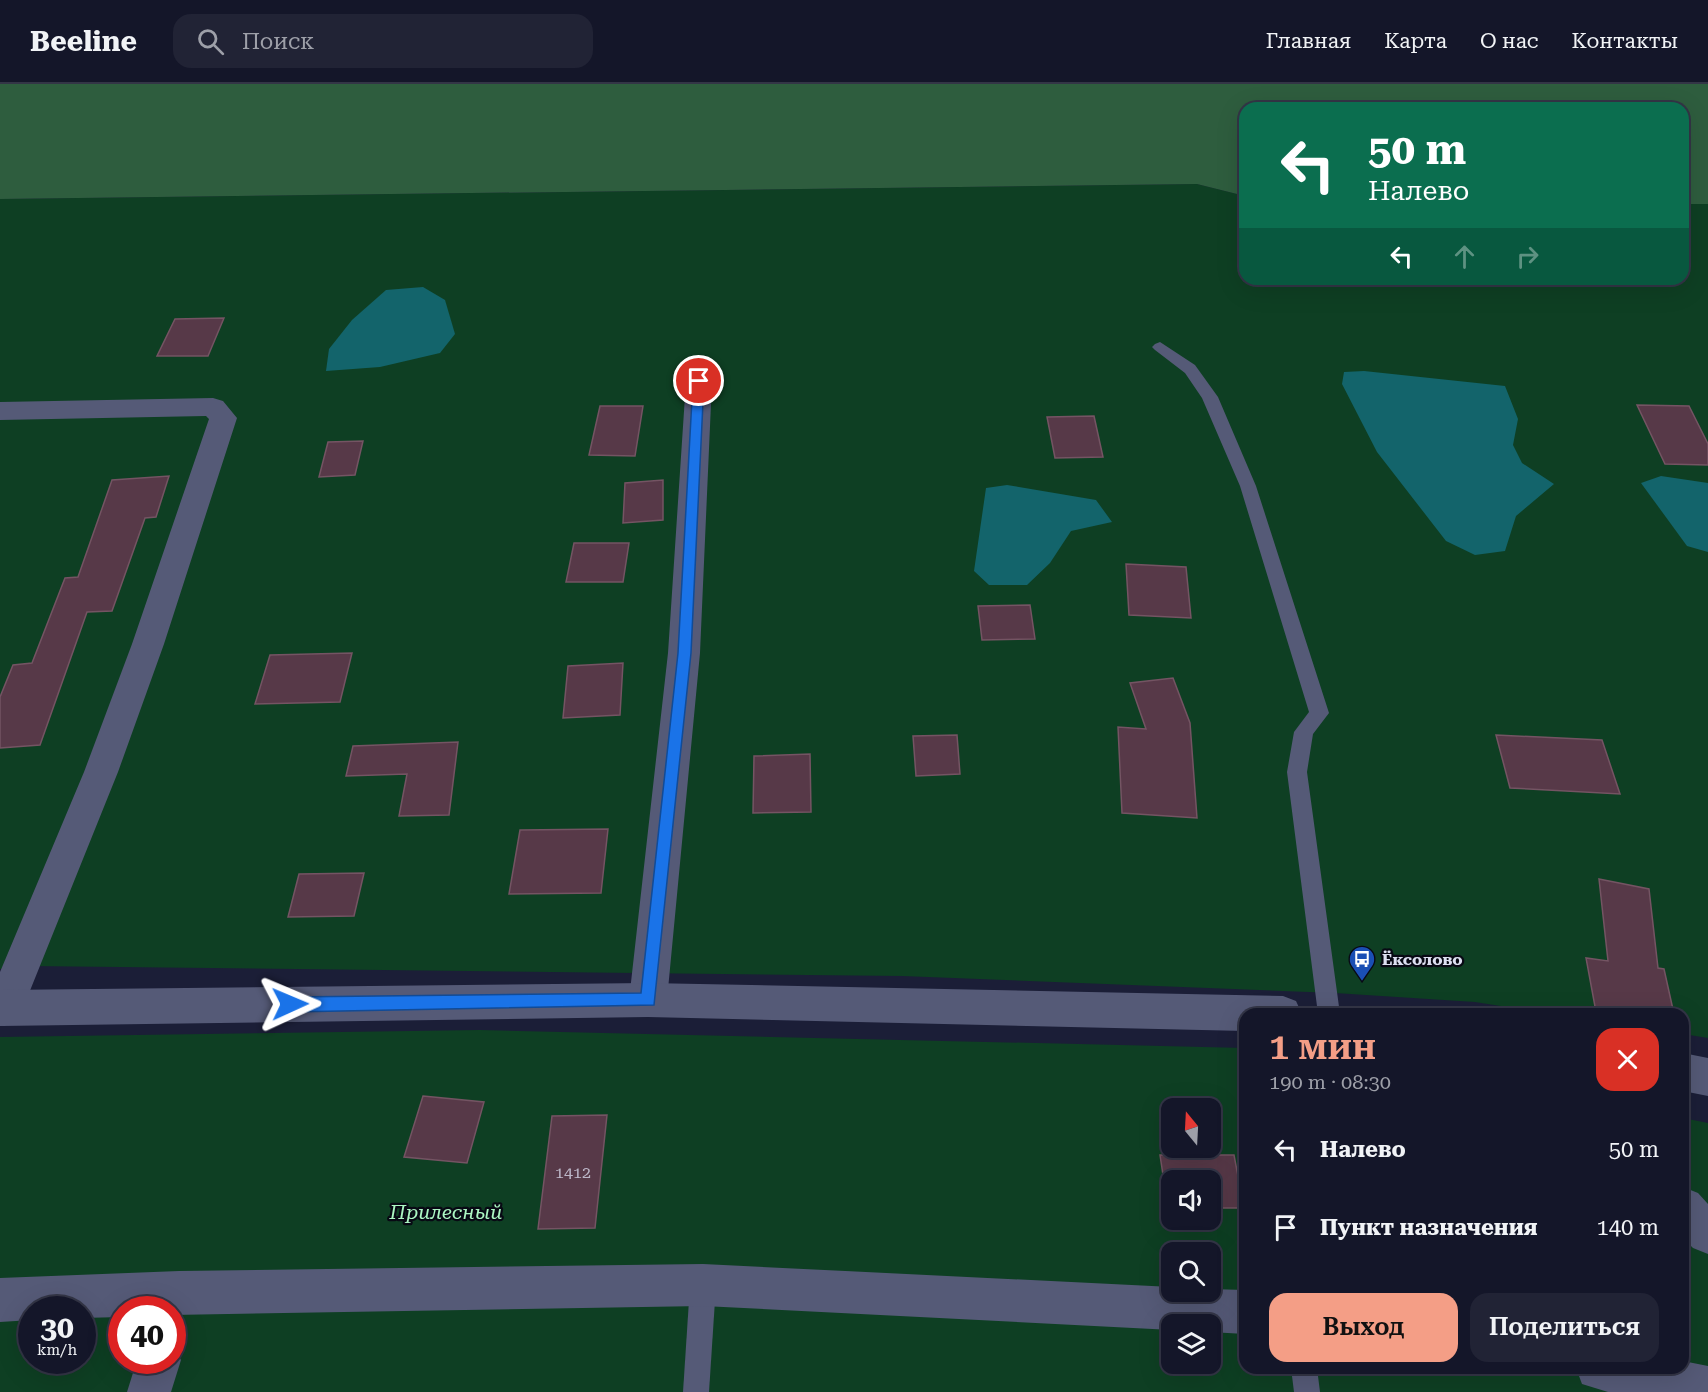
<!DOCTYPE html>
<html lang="ru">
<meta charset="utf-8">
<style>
body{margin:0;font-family:"Roboto Serif",serif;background:#212335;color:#f1f3f6;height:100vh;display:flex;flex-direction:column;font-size:22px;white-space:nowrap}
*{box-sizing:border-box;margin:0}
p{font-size:20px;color:#9d9fa8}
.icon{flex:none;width:33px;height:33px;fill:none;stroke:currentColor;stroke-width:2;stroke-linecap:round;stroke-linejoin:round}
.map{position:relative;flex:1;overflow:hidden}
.sheet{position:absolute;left:1239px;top:924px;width:450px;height:366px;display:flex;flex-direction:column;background:#141629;border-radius:18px;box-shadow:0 6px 24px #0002,0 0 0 2px #333546}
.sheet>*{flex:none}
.top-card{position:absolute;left:1239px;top:18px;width:450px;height:183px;border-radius:18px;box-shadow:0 6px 24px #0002,0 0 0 2px #333546;background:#0b6e4f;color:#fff;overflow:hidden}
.needle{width:39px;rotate:342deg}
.tools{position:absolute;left:1161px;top:1014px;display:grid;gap:12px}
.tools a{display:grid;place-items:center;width:60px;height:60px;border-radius:12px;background:#141629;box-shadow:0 6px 24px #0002,0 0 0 2px #333546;font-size:30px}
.speed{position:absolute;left:18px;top:1212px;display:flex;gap:12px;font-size:30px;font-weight:700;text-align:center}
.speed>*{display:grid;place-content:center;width:78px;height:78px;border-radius:50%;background:#141629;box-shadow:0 6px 24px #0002,0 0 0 2px #333546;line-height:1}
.speed small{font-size:15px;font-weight:400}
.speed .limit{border:9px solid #d22;background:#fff;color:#111}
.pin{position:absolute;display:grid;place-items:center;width:51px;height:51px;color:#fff;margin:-26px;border:3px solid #fff;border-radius:50%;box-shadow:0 2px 6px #0007}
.me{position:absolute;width:66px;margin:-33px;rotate:89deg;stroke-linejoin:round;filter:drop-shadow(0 0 4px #0008)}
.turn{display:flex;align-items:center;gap:21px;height:126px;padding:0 30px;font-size:27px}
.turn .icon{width:78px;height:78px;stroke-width:2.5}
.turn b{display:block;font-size:42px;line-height:51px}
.lanes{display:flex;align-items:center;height:57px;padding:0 30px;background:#0003;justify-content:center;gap:30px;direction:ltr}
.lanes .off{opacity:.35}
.round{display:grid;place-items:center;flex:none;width:63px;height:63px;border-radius:18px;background:#212335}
.summary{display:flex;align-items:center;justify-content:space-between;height:102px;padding:0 30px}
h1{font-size:36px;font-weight:600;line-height:45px;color:#f49e86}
.action{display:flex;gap:12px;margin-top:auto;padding:12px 30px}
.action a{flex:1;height:69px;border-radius:18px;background:#f49e86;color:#111;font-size:24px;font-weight:600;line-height:69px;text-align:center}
.action a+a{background:#212335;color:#f1f3f6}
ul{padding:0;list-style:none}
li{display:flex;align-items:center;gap:18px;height:78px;padding:0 30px}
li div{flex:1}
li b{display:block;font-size:22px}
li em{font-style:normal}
header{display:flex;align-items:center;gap:36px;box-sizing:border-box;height:84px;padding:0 30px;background:#141629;border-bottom:2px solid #333546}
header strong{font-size:28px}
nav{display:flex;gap:33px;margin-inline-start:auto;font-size:21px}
.search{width:420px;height:54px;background:#212335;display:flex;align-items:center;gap:15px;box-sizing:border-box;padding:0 21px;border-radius:18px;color:#9d9fa8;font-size:22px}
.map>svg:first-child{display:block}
</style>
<header>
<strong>Beeline</strong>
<div class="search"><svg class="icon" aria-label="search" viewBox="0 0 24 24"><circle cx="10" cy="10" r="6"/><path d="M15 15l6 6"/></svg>Поиск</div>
<nav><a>Главная</a><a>Карта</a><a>О нас</a><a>Контакты</a></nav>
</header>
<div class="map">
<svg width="1708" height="1308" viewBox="0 0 1708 1308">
<rect width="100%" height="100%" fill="#1b1e37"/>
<g fill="#0e3f23" fill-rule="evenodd">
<polygon points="1197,100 1245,112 1245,195 1683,195 1683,120 1708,120 1708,954 1683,950 1683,930 1552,930 1475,918 1335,909 902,892 28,882 0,885 0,115"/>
<path d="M480 946 1245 964V1284H1683V1034L1708 1039V1308H0V953ZM1172 1024H1210V1064H1172ZM1172 1096H1210V1136H1172ZM1172 1168H1210V1208H1172ZM32 1226H82V1276H32ZM122 1226H172V1276H122ZM1172 1240H1210V1280H1172Z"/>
</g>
<polygon fill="#2e5d3e" points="0,0 1708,0 1708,120 1683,120 1683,24 1245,24 1245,112 1197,100 0,115"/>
<g fill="#13646b">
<polygon points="423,203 445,216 455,250 440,269 380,283 326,287 329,265 352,236 386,206"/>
<polygon points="1364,287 1505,302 1518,335 1513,361 1522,379 1554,400 1516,432 1505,467 1475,471 1446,457 1377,368 1342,300 1344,288"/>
<polygon points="1661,392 1708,399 1708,468 1687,462 1641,399"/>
<polygon points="1007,401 1096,416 1112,438 1071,447 1050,479 1027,501 989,501 974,487 986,404"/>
</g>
<g fill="#573948" stroke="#745463" stroke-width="1.5">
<polygon points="224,234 208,272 157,272 175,235"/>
<polygon points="1637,321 1689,322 1708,360 1708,381 1665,380"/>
<polygon points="600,322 643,322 635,372 589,371"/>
<polygon points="1094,332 1103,373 1055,374 1047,333"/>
<polygon points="363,357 355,391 319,393 328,358"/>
<polygon points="169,392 156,433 145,434 112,527 87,528 40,661 0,664 0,613 13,581 32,579 65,494 78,493 112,396"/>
<polygon points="663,396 663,436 623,439 625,399"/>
<polygon points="574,459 629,459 623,498 566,498"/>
<polygon points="1126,480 1186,483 1191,534 1129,531"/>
<polygon points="1030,521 1035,555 982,556 978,522"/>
<polygon points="352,569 340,618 255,620 270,571"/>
<polygon points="623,579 620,631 563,634 568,582"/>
<polygon points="1173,594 1190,639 1197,734 1122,729 1118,643 1146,645 1130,599"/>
<polygon points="957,651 960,690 916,692 913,652"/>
<polygon points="1496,651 1602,656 1620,710 1510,704"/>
<polygon points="458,658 449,731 399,732 407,690 346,692 353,662"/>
<polygon points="810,670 811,728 753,729 754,672"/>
<polygon points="608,745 601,809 509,810 520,746"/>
<polygon points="364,789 354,832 288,833 299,790"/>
<polygon points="1599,795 1649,805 1658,884 1664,885 1674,930 1596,928 1586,874 1608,877"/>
<polygon points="423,1012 484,1018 467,1079 404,1073"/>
<polygon points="607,1031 595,1144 538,1145 552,1032"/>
<polygon points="1160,1071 1234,1071 1244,1124 1210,1124 1210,1096 1172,1096 1172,1124 1168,1124"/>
</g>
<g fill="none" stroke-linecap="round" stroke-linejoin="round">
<g fill="#555a77" fill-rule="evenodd">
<polygon points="1160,258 1195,281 1218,313 1256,402 1329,629 1313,650 1307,688 1340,930 1318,930 1287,688 1294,648 1309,628 1240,402 1202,314 1185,289 1155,266 1152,263 1155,260"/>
<polygon points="703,1188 712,1192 716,1201 709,1308 683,1308 690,1201 694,1192"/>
<polygon points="1291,1284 1317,1284 1320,1308 1294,1308"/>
</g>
<g fill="#555a77" fill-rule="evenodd">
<polygon points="699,288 708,291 712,297 700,569 667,916 661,928 648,933 635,928 629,916 668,569 686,297 690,291"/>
<polygon points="213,314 223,317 237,334 164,560 118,688 23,924 17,936 4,942 0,940 0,888 84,688 132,560 209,335 206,332 0,336 0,318"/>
<polygon points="1683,1103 1698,1109 1708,1120 1708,1170 1693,1164 1683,1154"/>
<polygon points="703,1180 1172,1203 1172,1208 1210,1208 1210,1205 1245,1206 1245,1250 1210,1248 1210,1240 1172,1240 1172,1246 703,1222 172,1231 172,1226 122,1226 122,1233 82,1234 82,1226 32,1226 32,1236 0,1238 0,1194 179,1187"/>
<polygon points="172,1259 181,1276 171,1308 127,1308 137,1276 172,1276"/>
<polygon points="1683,1277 1708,1282 1708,1308 1608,1308 1582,1300 1576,1284 1683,1284"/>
</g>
<g fill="#555a77" fill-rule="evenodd">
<polygon points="648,899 1283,912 1296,917 1302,930 1245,930 1245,947 648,933 0,942 0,906"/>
<polygon points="1683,969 1708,974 1708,1012 1683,1007"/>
</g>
</g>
<polygon fill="#1a73e8" stroke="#114b97" stroke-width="1.5" points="699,294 704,297 691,569 654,921 290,928 285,926 283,920 285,915 290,913 641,909 678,569 693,297"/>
<defs>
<g id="bus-pin" transform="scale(1.35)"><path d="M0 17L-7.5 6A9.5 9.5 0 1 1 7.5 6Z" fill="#1a4fb4" stroke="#080914"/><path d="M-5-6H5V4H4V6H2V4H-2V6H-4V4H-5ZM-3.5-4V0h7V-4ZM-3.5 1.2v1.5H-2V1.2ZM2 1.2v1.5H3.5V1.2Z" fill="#fff"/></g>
</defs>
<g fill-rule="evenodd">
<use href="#bus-pin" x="1362" y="875"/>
</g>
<g text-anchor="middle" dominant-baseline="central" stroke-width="4.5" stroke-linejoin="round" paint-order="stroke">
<g font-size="16" font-weight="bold" fill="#dde0f1" stroke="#080914" text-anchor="start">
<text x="1382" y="875">Ёксолово</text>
</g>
<g font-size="16" fill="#bcb6c7">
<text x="573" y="1088">1412</text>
</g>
<g font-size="20" font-style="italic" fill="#acf7c3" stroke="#080914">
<text x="446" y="1128">Прилесный</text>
</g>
</g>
</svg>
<div class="tools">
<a><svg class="needle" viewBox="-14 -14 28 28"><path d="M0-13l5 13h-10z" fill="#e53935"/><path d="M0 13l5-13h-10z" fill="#9d9fa8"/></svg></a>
<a><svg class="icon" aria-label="sound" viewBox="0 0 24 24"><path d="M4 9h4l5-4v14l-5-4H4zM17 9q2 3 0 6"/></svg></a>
<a><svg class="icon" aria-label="search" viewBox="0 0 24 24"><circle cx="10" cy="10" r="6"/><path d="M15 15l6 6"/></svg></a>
<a><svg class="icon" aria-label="layers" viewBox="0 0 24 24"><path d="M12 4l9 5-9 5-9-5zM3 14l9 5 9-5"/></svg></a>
</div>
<div class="speed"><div>30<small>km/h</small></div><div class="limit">40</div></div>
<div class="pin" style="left:699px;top:297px;background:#d93025"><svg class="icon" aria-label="arrive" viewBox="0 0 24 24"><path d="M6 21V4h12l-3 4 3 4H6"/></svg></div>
<svg class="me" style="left:290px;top:920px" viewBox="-20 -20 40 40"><path d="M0-17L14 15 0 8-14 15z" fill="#1a73e8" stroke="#fff" stroke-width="4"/></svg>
<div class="top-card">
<div class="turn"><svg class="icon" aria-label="left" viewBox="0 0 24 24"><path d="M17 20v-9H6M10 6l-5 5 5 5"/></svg><div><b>50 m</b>Налево</div></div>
<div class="lanes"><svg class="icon" aria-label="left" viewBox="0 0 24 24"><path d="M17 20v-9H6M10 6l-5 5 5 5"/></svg><svg class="icon off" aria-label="ahead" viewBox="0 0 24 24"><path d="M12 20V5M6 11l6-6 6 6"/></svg><svg class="icon off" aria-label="right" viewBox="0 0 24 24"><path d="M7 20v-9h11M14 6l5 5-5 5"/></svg></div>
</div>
<section class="sheet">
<div class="summary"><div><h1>1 мин</h1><p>190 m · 08:30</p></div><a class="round" style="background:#d93025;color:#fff"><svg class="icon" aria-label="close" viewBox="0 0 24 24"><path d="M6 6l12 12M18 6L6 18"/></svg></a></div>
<ul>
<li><svg class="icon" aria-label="left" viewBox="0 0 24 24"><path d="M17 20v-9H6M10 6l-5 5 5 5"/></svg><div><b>Налево</b></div><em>50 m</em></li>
<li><svg class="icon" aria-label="arrive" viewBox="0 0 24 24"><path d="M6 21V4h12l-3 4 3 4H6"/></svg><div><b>Пункт назначения</b></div><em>140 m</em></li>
</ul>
<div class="action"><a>Выход</a><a>Поделиться</a></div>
</section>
</div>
